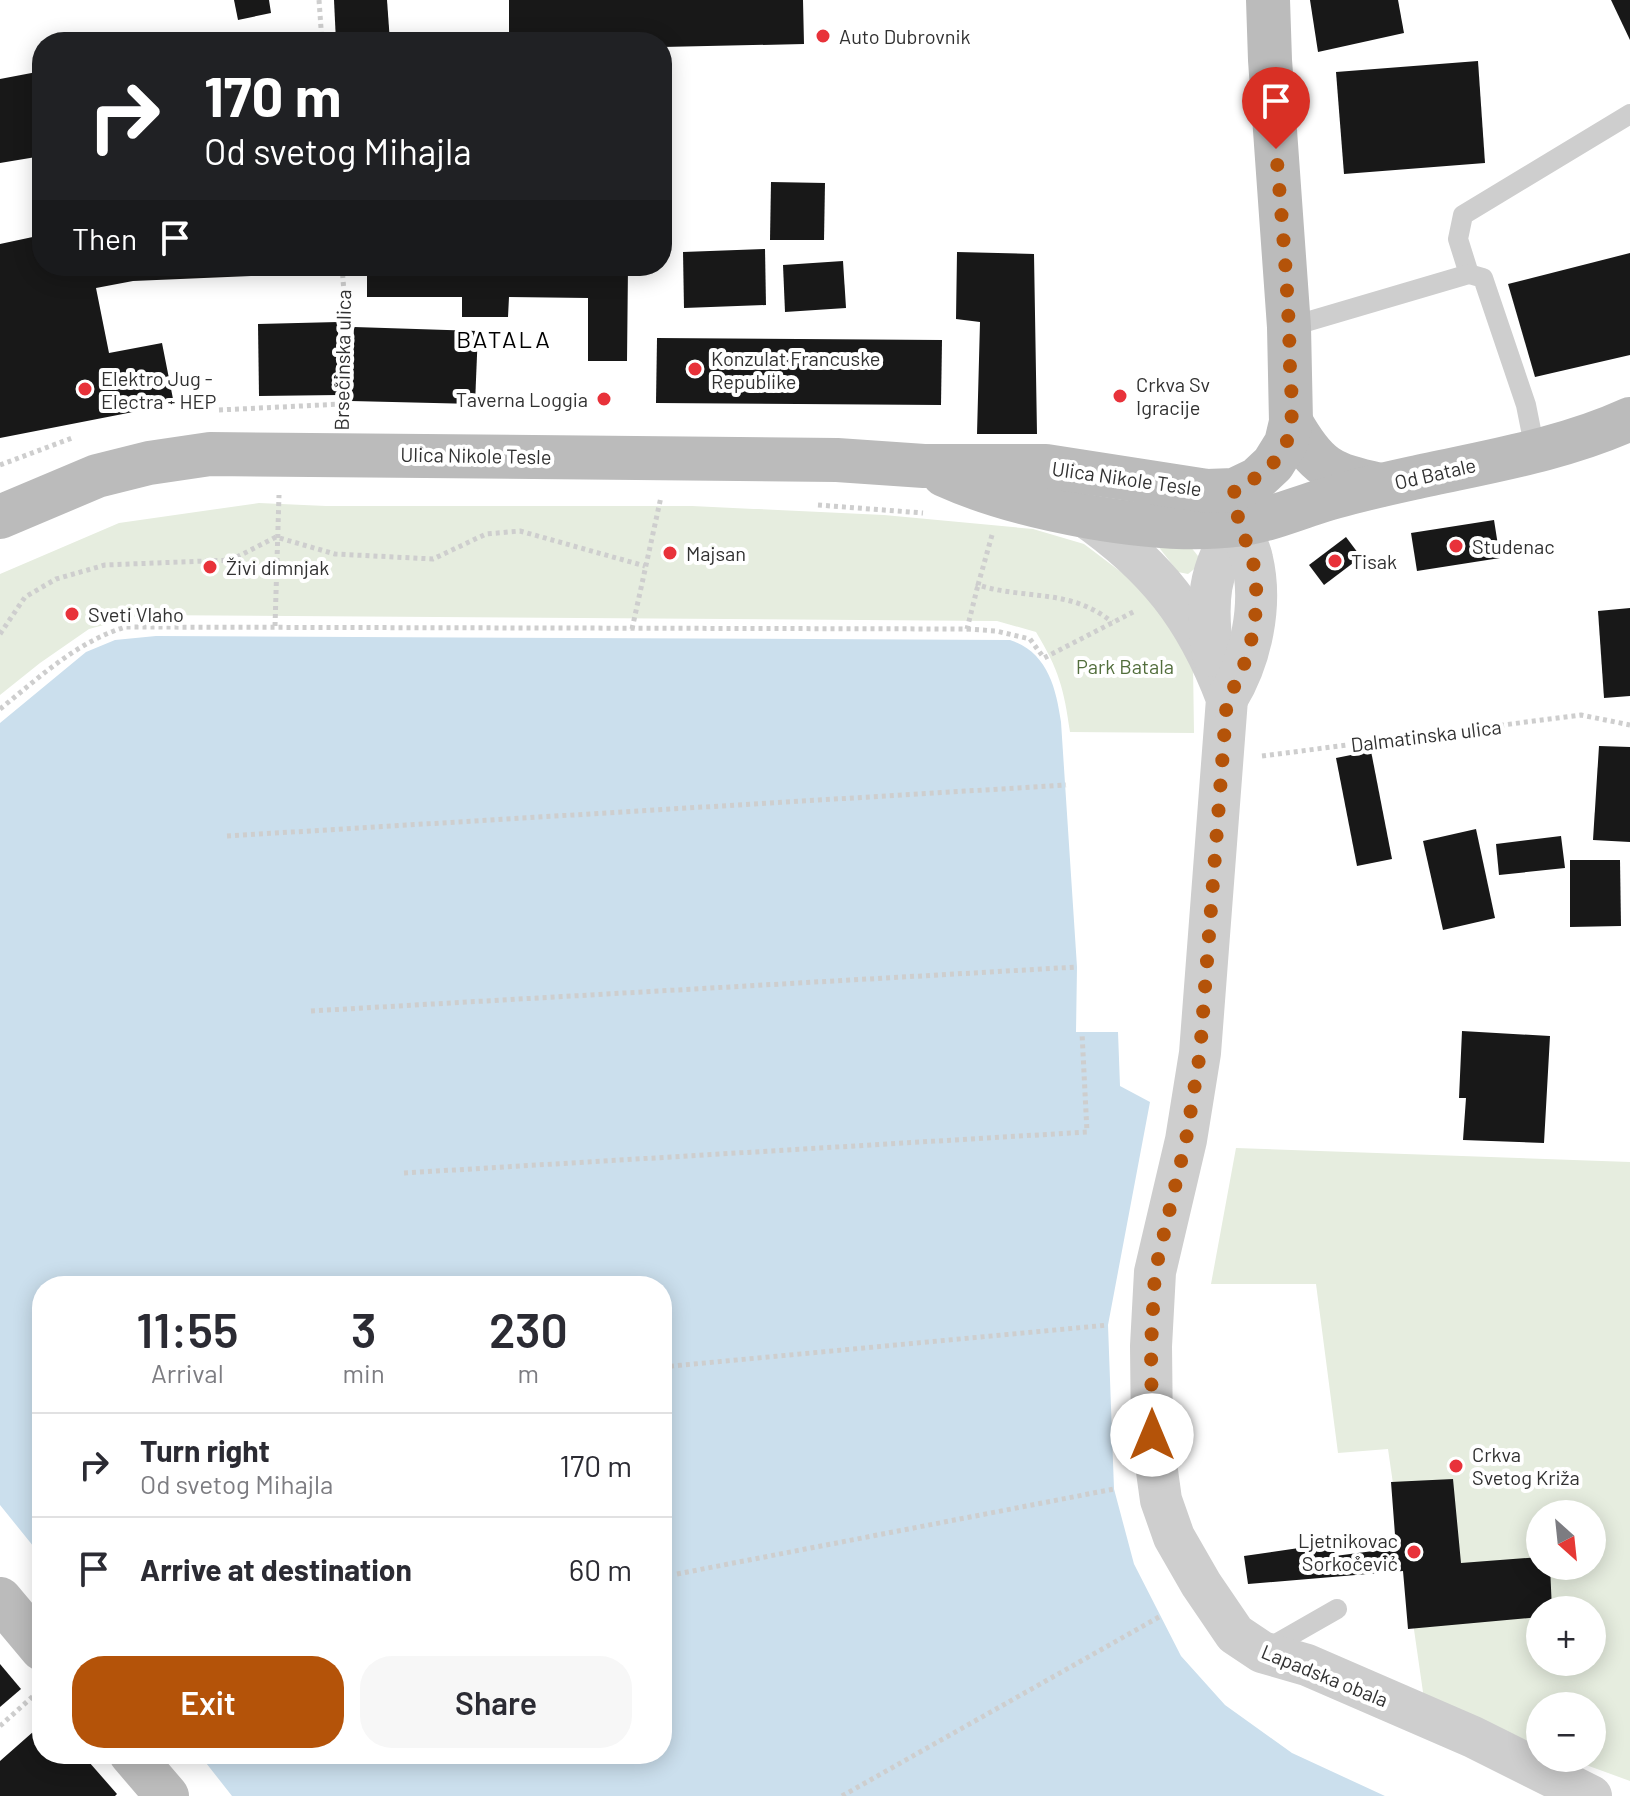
<!DOCTYPE html>
<meta charset="utf-8">
<style>
body{margin:0;font-family:Barlow,sans-serif;background:#f7f7f7;color:#2b2b33;height:100vh;display:flex;flex-direction:column;font-size:30px;white-space:nowrap}
*{box-sizing:border-box;margin:0}
p{font-size:26px;color:#7c7c81}
.icon{flex:none;width:44px;height:44px;fill:none;stroke:currentColor;stroke-width:2;stroke-linecap:round;stroke-linejoin:round}
.map{position:relative;flex:1;overflow:hidden}
.sheet{position:absolute;left:32px;top:1276px;width:640px;height:488px;display:flex;flex-direction:column;background:#fff;border-radius:32px;box-shadow:0 4px 20px #0003}
.sheet>*{flex:none}
.guide{position:absolute;left:32px;top:32px;width:640px;height:244px;border-radius:32px;box-shadow:0 4px 20px #0003;background:#202124;color:#fff;overflow:hidden}
.needle{width:52px;rotate:153deg}
.buttons{position:absolute;left:1526px;top:1500px;display:grid;gap:16px}
.buttons a{display:grid;place-items:center;width:80px;height:80px;border-radius:50%;background:#fff;box-shadow:0 4px 20px #0003;font-size:40px}
.pin{position:absolute;display:grid;place-items:center;width:68px;height:68px;color:#fff;margin:-82px -34px;border-radius:50% 50% 50% 0;rotate:-45deg;box-shadow:0 0 8px #0007}
.pin .icon{rotate:45deg}
.me{position:absolute;width:88px;margin:-44px;rotate:0deg;stroke-linejoin:round;filter:drop-shadow(0 0 6px #0008)}
.turn{display:flex;align-items:center;gap:28px;height:168px;padding:0 40px;font-size:36px}
.turn .icon{width:104px;height:104px;stroke-width:2.5}
.turn b{display:block;font-size:56px;line-height:68px}
.then{display:flex;align-items:center;height:76px;padding:0 40px;background:#0003;gap:16px;font-size:30px}
.eta{display:flex;justify-content:space-evenly;align-items:center;height:136px;text-align:center}
.eta b{font-size:48px;font-weight:600;line-height:56px}
.primary-button{display:flex;gap:16px;margin-top:auto;padding:16px 40px}
.primary-button a{flex:1;height:92px;border-radius:32px;background:#b45309;color:#fff;font-size:32px;font-weight:600;line-height:92px;text-align:center}
.primary-button a+a{background:#f7f7f7;color:#2b2b33}
ul{padding:0;list-style:none}
li{display:flex;align-items:center;gap:24px;height:104px;padding:0 40px;border-top:2px solid #e1e1e2}
li div{flex:1}
li b{display:block;font-size:30px}
li em{font-style:normal}
.map>svg:first-child{display:block}
</style>
<div class="map">
<svg width="1630" height="1796" viewBox="0 0 1630 1796">
<rect width="100%" height="100%" fill="#fff"/>
<g fill="#e6eddf" fill-rule="evenodd">
<path d="M259 503 326 506H692L884 515 1033 529 1084 544 1125 575 1166 610 1193 664 1194 733 1070 732C1064 689 1059 670 1036 632L997 621 141 615 89 629 40 663 0 695V574L119 523Z"/>
<polygon points="1151,537 1190,546 1198,556 1198,566 1188,574 1178,572"/>
<path d="M1236 1148 1630 1162V1781L1567 1758H1592V1706H1540V1748L1425 1706 1388 1449 1338 1453 1316 1284H1211ZM1540 1514H1592V1566H1540ZM1540 1610H1592V1662H1540Z"/>
</g>
<path fill="#cbdfed" d="M156 636 1010 640C1047 652 1056 687 1061 722L1077 967 1076 1032H1118L1120 1086 1150 1102 1108 1325 1114 1489 1134 1564 1181 1656 1225 1705 1292 1753 1385 1796H232L199 1754H662V1286H42V1557L0 1505V723L86 652 115 640Z"/>
<g fill="#181818">
<polygon points="234,0 269,0 271,13 238,20"/>
<polygon points="334,0 387,0 390,42 336,42"/>
<polygon points="509,0 803,0 804,44 662,47 662,42 509,42"/>
<polygon points="1310,0 1398,0 1404,33 1318,52"/>
<polygon points="1611,0 1630,0 1630,40"/>
<polygon points="1478,61 1485,163 1344,174 1336,72"/>
<polygon points="42,71 42,156 0,163 0,79"/>
<polygon points="771,182 825,183 824,240 770,240"/>
<polygon points="42,235 42,266 250,266 251,276 133,281 96,288 109,353 162,343 174,404 0,438 0,244"/>
<polygon points="765,249 766,305 684,308 683,252"/>
<polygon points="957,252 1034,254 1037,434 977,434 980,322 956,319"/>
<polygon points="1630,253 1630,355 1535,377 1508,284"/>
<polygon points="843,261 846,308 785,312 783,265"/>
<polygon points="367,266 628,266 627,361 588,361 588,298 509,297 508,317 462,317 462,297 367,297"/>
<polygon points="338,322 339,395 259,396 258,324"/>
<polygon points="354,327 478,331 475,404 351,401"/>
<polygon points="657,338 942,340 941,405 656,403"/>
<polygon points="1494,520 1500,558 1417,571 1411,533"/>
<polygon points="1346,537 1361,557 1324,585 1309,565"/>
<polygon points="1630,608 1630,696 1604,698 1598,611"/>
<polygon points="1599,746 1630,747 1630,842 1593,840"/>
<polygon points="1371,751 1392,859 1357,866 1336,758"/>
<polygon points="1476,829 1495,918 1443,930 1423,841"/>
<polygon points="1561,836 1565,868 1499,875 1496,844"/>
<polygon points="1570,860 1620,860 1621,926 1570,927"/>
<polygon points="1462,1031 1550,1036 1544,1143 1463,1140 1466,1098 1459,1098"/>
<polygon points="1453,1479 1461,1563 1540,1557 1540,1566 1550,1566 1552,1610 1540,1610 1540,1617 1408,1629 1403,1571 1248,1584 1244,1556 1333,1543 1335,1556 1396,1548 1391,1482"/>
<polygon points="0,1664 21,1689 0,1707"/>
<polygon points="42,1724 42,1754 82,1754 117,1794 115,1796 0,1796 0,1761"/>
</g>
<g fill="none" stroke-linecap="round" stroke-linejoin="round">
<g stroke="#cecece" stroke-width="5" stroke-dasharray="4 4" stroke-linecap="butt">
<polyline points="319,0 322,42"/>
<polyline points="342,266 345,306 342,417"/>
<polyline points="219,410 342,404"/>
<polyline points="0,465 72,438"/>
<polyline points="818,505 923,513"/>
<path d="M992 535 978 585C1025 600 1070 588 1112 622"/>
<polyline points="275,626 279,495"/>
<polyline points="632,629 661,497"/>
<polyline points="967,629 996,631 1030,639 1044,658 1135,611"/>
<polyline points="0,634 25,597 56,579 105,565 231,560 276,537 335,554 433,559 486,534 520,531 645,566"/>
<path d="M0 709C40 677 75 643 125 627L967 629 978 585"/>
<polyline points="1262,756 1581,715 1630,725"/>
<polyline points="227,836 1066,785"/>
<polyline points="311,1011 1077,967"/>
<polyline points="404,1173 1087,1132 1082,1033"/>
<polyline points="662,1367 1108,1325"/>
<polyline points="677,1574 1114,1489"/>
<polyline points="0,1726 41,1689"/>
<polyline points="842,1796 1159,1617"/>
</g>
<g stroke="#cecece" stroke-width="20">
<polyline points="1469,274 1458,239 1463,215 1630,114"/>
<polyline points="1289,327 1469,274 1483,278 1526,405 1535,450"/>
<polyline points="1265,1650 1337,1609"/>
</g>
<g stroke="#cecece" stroke-width="42">
<path d="M1083 515C1155 565 1196 616 1227 699L1200 1053 1186 1140 1155 1272 1151 1346 1152 1435 1161 1500 1174 1537 1201 1584 1235 1634 1262 1652 1307 1665 1473 1737 1591 1796"/>
<path d="M1213 656C1206 604 1207 568 1239 525"/>
<path d="M1227 699C1251 660 1263 605 1252 559 1250 547 1242 536 1239 524 1237 514 1236 503 1235 493"/>
</g>
<g stroke="#bbb" stroke-width="44">
<path d="M1291 422C1317 468 1330 474 1380 485"/>
<path d="M944 475C1019 509 1155 535 1236 525 1264 522 1292 510 1318 502 1349 492 1381 485 1413 478 1485 462 1562 450 1630 419"/>
<polyline points="0,517 97,476 149,463 210,454 837,460 924,466 1046,466 1207,491 1234,490 1257,479 1273,464 1286,443 1291,422 1289,327 1270,60 1268,0"/>
<polyline points="0,1599 42,1649"/>
<polyline points="131,1754 167,1796"/>
</g>
</g>
<g fill="none" stroke-linecap="round" stroke-linejoin="round">
<path stroke="#b45309" stroke-width="14" stroke-dasharray="0 25.2" d="M1152 1435 1151 1346 1155 1272 1186 1140 1200 1053 1227 699C1252 660 1262 607 1253 562 1251 549 1244 539 1240 527 1237 515 1236 502 1234 490 1256 479 1277 466 1287 441 1295 419 1291 392 1290 369 1289 295 1282 222 1276 149"/>
</g>
<g fill="#e8323a" stroke="#fff" stroke-width="3">
<circle cx="823" cy="36" r="8"/>
<circle cx="695" cy="369" r="8"/>
<circle cx="85" cy="389" r="8"/>
<circle cx="1120" cy="396" r="8"/>
<circle cx="604" cy="399" r="8"/>
<circle cx="1456" cy="546" r="8"/>
<circle cx="670" cy="553" r="8"/>
<circle cx="1335" cy="561" r="8"/>
<circle cx="210" cy="567" r="8"/>
<circle cx="72" cy="614" r="8"/>
<circle cx="1456" cy="1466" r="8"/>
<circle cx="1414" cy="1552" r="8"/>
</g>
<g text-anchor="middle" dominant-baseline="central" stroke-width="8" stroke-linejoin="round" paint-order="stroke">
<g font-size="20" fill="#313131" stroke="#fff" text-anchor="start">
<text x="839" y="36">Auto Dubrovnik</text>
<text x="711" y="358">Konzulat Francuske<tspan x="711" dy="23">Republike</tspan></text>
<text x="101" y="378">Elektro Jug -<tspan x="101" dy="23">Electra - HEP</tspan></text>
<text x="1136" y="384">Crkva Sv<tspan x="1136" dy="23">Igracije</tspan></text>
<text x="588" y="399" text-anchor="end">Taverna Loggia</text>
<text x="1472" y="546">Studenac</text>
<text x="686" y="553">Majsan</text>
<text x="1351" y="561">Tisak</text>
<text x="226" y="567">Živi dimnjak</text>
<text x="88" y="614">Sveti Vlaho</text>
<text x="1472" y="1454">Crkva<tspan x="1472" dy="23">Svetog Križa</tspan></text>
<text x="1398" y="1540" text-anchor="end">Ljetnikovac<tspan x="1398" dy="23">Sorkočević</tspan></text>
</g>
<g font-size="20" fill="#313131" stroke="#fff">
<text transform="translate(342 360) rotate(-89)">Brsečinska ulica</text>
<text transform="translate(476 455) rotate(1)">Ulica Nikole Tesle</text>
<text transform="translate(1435 473) rotate(-13)">Od Batale</text>
<text transform="translate(1127 478) rotate(8)">Ulica Nikole Tesle</text>
<text transform="translate(1426 735) rotate(-7)">Dalmatinska ulica</text>
<text transform="translate(1325 1675) rotate(22)">Lapadska obala</text>
</g>
<g font-size="20" fill="#526e3c" stroke="#fff">
<text x="1125" y="666">Park Batala</text>
</g>
<g font-size="24" letter-spacing="2" fill="#000" stroke="#fff">
<text x="504" y="338">BATALA</text>
</g>
</g>
</svg>
<div class="buttons">
<a><svg class="needle" viewBox="-14 -14 28 28"><path d="M0-13l5 13h-10z" fill="#e53935"/><path d="M0 13l5-13h-10z" fill="#7c7c81"/></svg></a>
<a>+</a>
<a>−</a>
</div>
<div class="pin" style="left:1276px;top:149px;background:#d93025"><svg class="icon" aria-label="arrive" viewBox="0 0 24 24"><path d="M6 21V4h12l-3 4 3 4H6"/></svg></div>
<svg class="me" style="left:1152px;top:1435px" viewBox="-20 -20 40 40"><circle r="19" fill="#fff"/><path d="M0-13L10 11 0 6-10 11z" fill="#b45309"/></svg>
<div class="guide">
<div class="turn"><svg class="icon" aria-label="right" viewBox="0 0 24 24"><path d="M7 20v-9h11M14 6l5 5-5 5"/></svg><div><b>170 m</b>Od svetog Mihajla</div></div>
<div class="then">Then<svg class="icon" aria-label="arrive" viewBox="0 0 24 24"><path d="M6 21V4h12l-3 4 3 4H6"/></svg></div>
</div>
<section class="sheet">
<div class="eta">
<div><b>11:55</b><p>Arrival</p></div>
<div><b>3</b><p>min</p></div>
<div><b>230</b><p>m</p></div>
</div>
<ul>
<li><svg class="icon" aria-label="right" viewBox="0 0 24 24"><path d="M7 20v-9h11M14 6l5 5-5 5"/></svg><div><b>Turn right</b><p>Od svetog Mihajla</p></div><em>170 m</em></li>
<li><svg class="icon" aria-label="arrive" viewBox="0 0 24 24"><path d="M6 21V4h12l-3 4 3 4H6"/></svg><div><b>Arrive at destination</b></div><em>60 m</em></li>
</ul>
<div class="primary-button"><a>Exit</a><a>Share</a></div>
</section>
</div>
